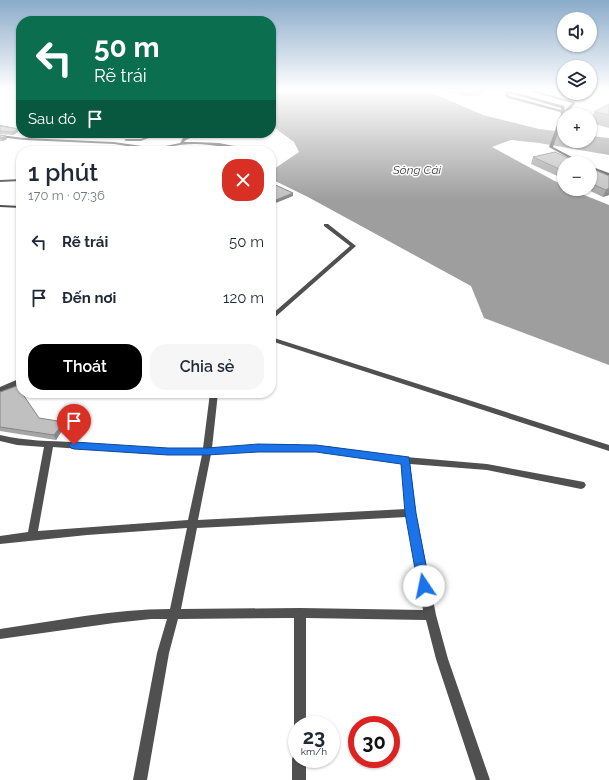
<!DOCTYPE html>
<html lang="vi">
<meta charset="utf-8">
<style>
body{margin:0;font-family:Raleway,sans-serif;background:#f6f6f7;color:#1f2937;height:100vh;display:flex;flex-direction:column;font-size:15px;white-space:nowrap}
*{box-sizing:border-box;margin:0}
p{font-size:13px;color:#747a83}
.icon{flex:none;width:22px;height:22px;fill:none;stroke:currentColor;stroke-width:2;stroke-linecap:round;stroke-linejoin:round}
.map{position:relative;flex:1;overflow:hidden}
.side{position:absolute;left:16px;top:146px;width:260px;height:252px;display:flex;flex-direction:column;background:#fff;border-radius:16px;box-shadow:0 1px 3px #0004}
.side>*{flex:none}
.top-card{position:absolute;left:16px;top:16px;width:260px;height:122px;border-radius:16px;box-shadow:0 1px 3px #0004;background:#0b6e4f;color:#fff;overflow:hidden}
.fabs{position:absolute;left:557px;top:12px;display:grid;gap:8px}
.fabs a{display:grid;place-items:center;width:40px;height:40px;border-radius:50%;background:#fff;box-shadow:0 1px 3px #0004;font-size:20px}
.speed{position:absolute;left:288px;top:716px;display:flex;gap:8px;font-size:20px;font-weight:700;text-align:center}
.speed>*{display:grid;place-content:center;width:52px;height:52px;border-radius:50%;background:#fff;box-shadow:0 1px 3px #0004;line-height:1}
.speed small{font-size:10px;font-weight:400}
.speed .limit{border:6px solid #d22;background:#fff;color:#111}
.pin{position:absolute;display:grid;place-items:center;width:34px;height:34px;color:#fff;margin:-41px -17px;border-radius:50% 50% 50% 0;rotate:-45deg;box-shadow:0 0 4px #0007}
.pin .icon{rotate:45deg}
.me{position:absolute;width:44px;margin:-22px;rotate:349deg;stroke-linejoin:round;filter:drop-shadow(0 0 3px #0008)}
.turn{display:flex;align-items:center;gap:14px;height:84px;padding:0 12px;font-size:18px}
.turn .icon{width:52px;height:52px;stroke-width:2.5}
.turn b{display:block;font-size:28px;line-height:34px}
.then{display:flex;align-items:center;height:38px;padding:0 12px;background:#0003;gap:8px;font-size:15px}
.round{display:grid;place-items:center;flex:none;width:42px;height:42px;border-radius:16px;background:#f6f6f7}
.overview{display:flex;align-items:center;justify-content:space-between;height:68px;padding:0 12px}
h1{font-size:24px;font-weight:600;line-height:30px}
.primary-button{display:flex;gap:8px;margin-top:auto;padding:8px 12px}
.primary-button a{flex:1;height:46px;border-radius:16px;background:#000;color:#fff;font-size:16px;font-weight:600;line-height:46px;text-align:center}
.primary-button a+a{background:#f6f6f7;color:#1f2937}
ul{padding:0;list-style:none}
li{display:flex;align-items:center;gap:12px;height:56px;padding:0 12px}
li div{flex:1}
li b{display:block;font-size:15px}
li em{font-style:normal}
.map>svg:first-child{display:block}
</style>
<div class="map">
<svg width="609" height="780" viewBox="0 0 609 780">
<rect width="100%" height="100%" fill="#fff"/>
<polygon fill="#9e9e9e" points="271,90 425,90 483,115 539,129 564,132 564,141 590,141 590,136 609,138 609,155 539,143 511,140 492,147 564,186 564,189 569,189 609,205 609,365 484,318 471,286 308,197 271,179 271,171 299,152 294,142 271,125"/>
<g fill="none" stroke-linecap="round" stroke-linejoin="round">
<g stroke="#dbdbdb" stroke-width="2">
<polygon id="primary" points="0,90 2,90 2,91 0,92"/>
</g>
<g fill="#505050" fill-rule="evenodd">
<path d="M506 90 564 106 565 110 572 103 526 90H532L575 102V104L564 115 553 147 583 163H578L549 147 561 114 560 112 508 98 505 96ZM509 93 561 108V110L510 96H509Z"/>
<polygon points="0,125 21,129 21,131 0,127"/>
<polygon points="34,133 46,133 64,136 62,137"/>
<polygon points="156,133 162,133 141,141 126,141 124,140 126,139 141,139"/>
<path d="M196 133H201L186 140 184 142H195L219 143 260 151C238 151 217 144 194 144 186 144 177 145 169 147 163 148 157 151 151 151L152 150 114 144 24 140 0 137V135L24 138 114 142 156 148 180 143 183 138Z"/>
<polygon points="590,166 609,173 609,176 590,169"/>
<polygon points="21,179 21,181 0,182 0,180"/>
<polygon points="0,205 21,206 21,208 0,207"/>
<polygon points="324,224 328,224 356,246 273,319 271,320 271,315 350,246 324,226"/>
<polygon points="271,337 609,445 609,451 271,341"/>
</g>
<g fill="#505050" fill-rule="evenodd">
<polygon points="21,378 21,384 0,393 0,387"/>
<path d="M210 393H218L212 448 278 444 326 446 394 456 487 464 584 482 586 485 584 488 581 489 487 470 410 464 416 513 436 615 448 659 490 780H476L436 659 426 620 306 618V725H297V730L294 725V618L178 619 169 653 147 780H133L157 653 167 619H151L114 623 0 639V629C56 621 113 609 170 609L187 528 87 535 0 544V536L28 532 44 447 17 445 0 441V435C25 441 50 441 75 442 118 446 160 450 203 448ZM53 447 150 454 202 455 188 520 38 531ZM278 451 326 452 401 463 406 509 198 520 211 454ZM407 517 423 610 300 608 181 609 197 528Z"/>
<polygon points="297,753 297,759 306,759 306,780 292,780 292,759 294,754"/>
</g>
<use href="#primary" fill="#000" fill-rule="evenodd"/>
</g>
<g fill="#a5a5a5">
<polygon points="437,90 486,90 479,95 469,96"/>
<polygon points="609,104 609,128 591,123 594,112"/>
<polygon points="0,126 18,129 18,132 13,135 0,134"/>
<polygon points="0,135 6,136 7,139 3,141 0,141"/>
<polygon points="533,157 564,163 564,179 531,164"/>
<polygon points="590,168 609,176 609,195 603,197 586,189 590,189"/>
<polygon points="0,392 39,418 64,422 65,426 56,440 0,431"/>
</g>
<g fill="#868686">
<polygon points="480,90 486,90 479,95"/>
<polygon points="18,129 18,132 13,135 12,132"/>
<polygon points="6,136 7,139 3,141 2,138"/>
<polygon points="609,188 609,195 603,197 606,190"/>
<polygon points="293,193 293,196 271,205 271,202"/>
<polygon points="64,422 65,426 56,440 54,435"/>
</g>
<g fill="#c0c0c0" stroke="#868686">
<polygon points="609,104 609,115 594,112"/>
<polygon points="0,126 18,129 12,132 0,131"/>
<polygon points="0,135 6,136 2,138 0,138"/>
<polygon points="555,152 579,163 564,163 564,171 533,157"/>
<polygon points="590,168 609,176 609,188 606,190 590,183"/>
<polygon points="271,183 293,193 271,202"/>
<polygon points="17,386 21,391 21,393 22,393 39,418 64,422 54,435 0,427 0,392"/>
</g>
<linearGradient id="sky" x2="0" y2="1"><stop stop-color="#8aabca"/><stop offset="0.45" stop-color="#fff"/><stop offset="1" stop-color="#fff" stop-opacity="0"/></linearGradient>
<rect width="609" height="200" fill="url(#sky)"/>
<polygon fill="#1a73e8" stroke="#114b97" points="74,442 168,448 207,448 258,444 316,445 409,457 416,513 430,586 429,590 424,591 420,590 418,586 405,513 401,464 316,452 258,452 207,455 168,455 74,449 71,448 69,445 71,443"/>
<g text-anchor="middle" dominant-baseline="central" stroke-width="3" stroke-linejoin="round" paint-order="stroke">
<g font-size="12" font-style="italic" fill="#3f3f3f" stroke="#fff">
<text x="417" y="170">Sông Cái</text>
</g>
</g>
</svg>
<div class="fabs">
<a><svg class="icon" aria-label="sound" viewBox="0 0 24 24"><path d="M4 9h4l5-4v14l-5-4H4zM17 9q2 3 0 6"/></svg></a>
<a><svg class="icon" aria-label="layers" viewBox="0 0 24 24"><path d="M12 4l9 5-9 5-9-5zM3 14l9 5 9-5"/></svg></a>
<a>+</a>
<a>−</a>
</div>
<div class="speed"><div>23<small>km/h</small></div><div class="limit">30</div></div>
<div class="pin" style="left:74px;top:445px;background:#d93025"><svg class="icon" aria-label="arrive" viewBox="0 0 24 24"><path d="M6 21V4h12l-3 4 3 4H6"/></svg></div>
<svg class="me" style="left:424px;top:586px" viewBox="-20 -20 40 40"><circle r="19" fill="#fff"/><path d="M0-13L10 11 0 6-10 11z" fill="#1a73e8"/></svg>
<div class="top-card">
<div class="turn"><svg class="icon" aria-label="left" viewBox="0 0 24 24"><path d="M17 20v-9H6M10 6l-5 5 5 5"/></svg><div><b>50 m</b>Rẽ trái</div></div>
<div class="then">Sau đó<svg class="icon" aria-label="arrive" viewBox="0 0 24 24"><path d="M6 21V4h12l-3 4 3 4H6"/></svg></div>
</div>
<section class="side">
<div class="overview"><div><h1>1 phút</h1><p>170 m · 07:36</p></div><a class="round" style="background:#d93025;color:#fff"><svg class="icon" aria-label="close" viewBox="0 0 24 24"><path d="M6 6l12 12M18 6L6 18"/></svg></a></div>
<ul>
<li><svg class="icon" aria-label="left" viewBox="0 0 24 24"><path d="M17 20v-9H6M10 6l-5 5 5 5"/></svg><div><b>Rẽ trái</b></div><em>50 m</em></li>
<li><svg class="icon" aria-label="arrive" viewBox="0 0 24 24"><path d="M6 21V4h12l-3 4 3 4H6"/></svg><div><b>Đến nơi</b></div><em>120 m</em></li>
</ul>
<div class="primary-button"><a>Thoát</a><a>Chia sẻ</a></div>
</section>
</div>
